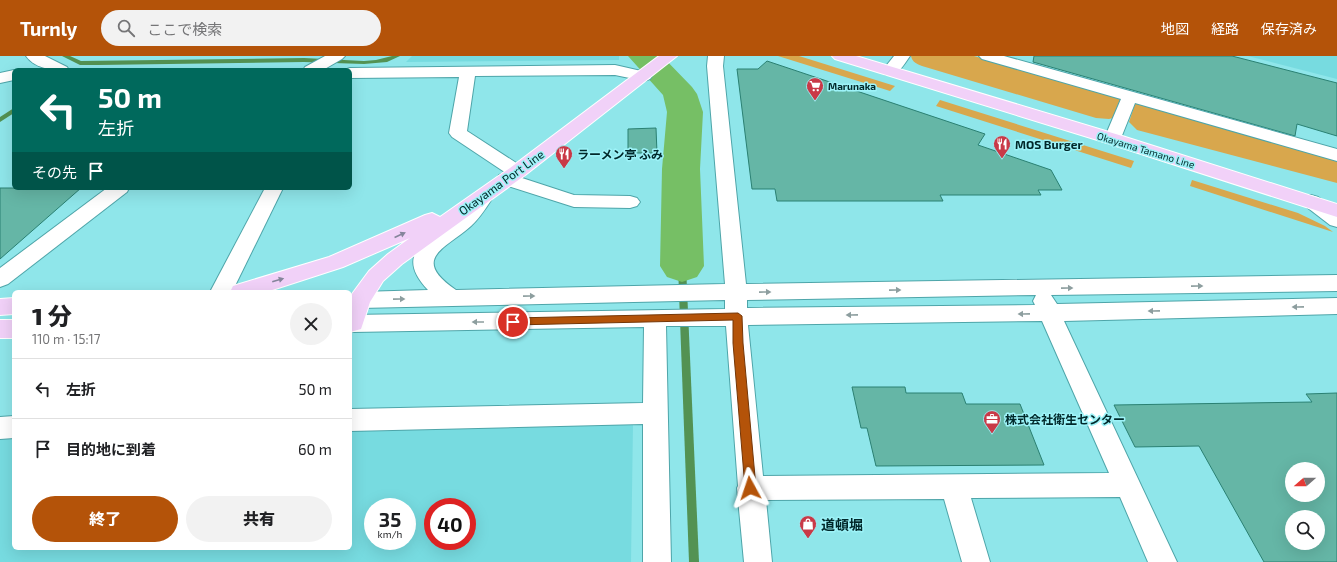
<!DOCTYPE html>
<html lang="ja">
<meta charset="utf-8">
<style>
body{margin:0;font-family:"Exo 2","Noto Sans JP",sans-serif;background:#f2f2f2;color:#202124;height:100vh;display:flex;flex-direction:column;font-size:15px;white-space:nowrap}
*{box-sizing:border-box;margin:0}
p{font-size:13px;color:#757577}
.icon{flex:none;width:22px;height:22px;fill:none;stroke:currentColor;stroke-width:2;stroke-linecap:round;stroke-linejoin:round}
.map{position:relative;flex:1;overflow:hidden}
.drawer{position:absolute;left:12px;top:234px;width:340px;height:260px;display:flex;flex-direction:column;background:#fff;border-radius:6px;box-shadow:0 4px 16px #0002}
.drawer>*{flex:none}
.top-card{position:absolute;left:12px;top:12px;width:340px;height:122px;border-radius:6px;box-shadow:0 4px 16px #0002;background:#00695c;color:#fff;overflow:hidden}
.needle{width:26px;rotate:250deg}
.fabs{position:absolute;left:1285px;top:406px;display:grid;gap:8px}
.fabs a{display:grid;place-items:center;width:40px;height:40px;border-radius:50%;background:#fff;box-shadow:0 4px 16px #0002;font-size:20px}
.speed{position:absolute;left:364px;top:442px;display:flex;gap:8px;font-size:20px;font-weight:700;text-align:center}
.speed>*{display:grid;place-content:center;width:52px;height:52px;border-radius:50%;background:#fff;box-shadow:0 4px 16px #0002;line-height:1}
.speed small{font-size:10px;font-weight:400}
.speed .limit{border:6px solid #d22;background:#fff;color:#111}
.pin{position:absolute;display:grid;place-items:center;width:34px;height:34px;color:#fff;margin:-17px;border:2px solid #fff;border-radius:50%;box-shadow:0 1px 4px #0007}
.me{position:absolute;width:44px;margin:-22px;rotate:355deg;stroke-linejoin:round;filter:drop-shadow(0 0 3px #0008)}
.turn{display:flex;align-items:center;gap:14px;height:84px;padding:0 20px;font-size:18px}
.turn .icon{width:52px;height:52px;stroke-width:2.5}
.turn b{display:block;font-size:28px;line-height:34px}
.then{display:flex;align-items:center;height:38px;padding:0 20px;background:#0003;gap:8px;font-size:15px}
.round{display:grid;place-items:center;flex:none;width:42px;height:42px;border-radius:21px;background:#f2f2f2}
.headline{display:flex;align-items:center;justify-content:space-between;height:68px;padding:0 20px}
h1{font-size:24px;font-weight:800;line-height:30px}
.action{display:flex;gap:8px;margin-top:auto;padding:8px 20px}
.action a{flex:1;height:46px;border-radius:24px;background:#b45309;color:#fff;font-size:16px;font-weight:800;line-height:46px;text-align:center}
.action a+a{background:#f2f2f2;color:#202124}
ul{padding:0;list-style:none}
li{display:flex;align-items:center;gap:12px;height:60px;padding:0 20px;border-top:1px solid #e0e0e0}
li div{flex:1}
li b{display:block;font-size:15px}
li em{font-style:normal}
header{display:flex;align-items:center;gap:24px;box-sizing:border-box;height:56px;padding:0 20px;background:#b45309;color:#fff}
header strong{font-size:19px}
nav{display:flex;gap:22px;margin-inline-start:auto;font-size:14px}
.search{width:280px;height:36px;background:#f2f2f2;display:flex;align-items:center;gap:10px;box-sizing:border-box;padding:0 14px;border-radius:22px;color:#757577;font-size:15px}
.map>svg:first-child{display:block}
</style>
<header>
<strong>Turnly</strong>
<div class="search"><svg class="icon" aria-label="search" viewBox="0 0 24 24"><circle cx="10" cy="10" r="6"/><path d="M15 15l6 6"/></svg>ここで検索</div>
<nav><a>地図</a><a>経路</a><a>保存済み</a></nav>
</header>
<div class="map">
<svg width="1337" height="506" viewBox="0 0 1337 506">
<rect width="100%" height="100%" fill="#8fe6ea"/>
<g fill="#77dbe0" fill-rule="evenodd">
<polygon points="412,0 619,0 619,4 406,6"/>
<polygon points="1248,0 1337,0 1337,23"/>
<path d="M633 368 631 506H0V382H14V492H350V374ZM373 451H407V485H373ZM433 451H467V485H433Z"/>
</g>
<g fill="#d8a74d">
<polygon points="778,0 799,0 895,30 890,35"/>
<path d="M911 0H974L1121 41 1113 62 1109 63 1096 62 922 10C917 8 912 6 911 0Z"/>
<polygon points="940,44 1134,105 1131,112 936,50"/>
<polygon points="1136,45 1337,103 1337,127 1137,74 1129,66"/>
<polygon points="1192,124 1298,157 1325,170 1333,176 1190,130"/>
</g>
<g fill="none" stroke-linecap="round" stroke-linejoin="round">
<g fill="#539253" fill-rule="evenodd">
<polygon points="62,0 70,0 81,5 304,2 364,5 376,4 392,0 400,0 387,6 364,8 304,6 98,9 80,9"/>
<polygon points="14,52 14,57 0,66 0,61"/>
<polygon points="682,207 686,210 699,506 689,506 678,210"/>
</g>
<polygon fill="#76bf65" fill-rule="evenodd" points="628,0 662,0 692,31 697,38 703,56 700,113 704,210 697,221 682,226 667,221 660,210 662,113 667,56 663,39"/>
</g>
<g fill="#65b6a6" stroke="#2a8072" fill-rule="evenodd">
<polygon points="1034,0 1232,0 1337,27 1337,80 1297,68 1295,80 1033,6"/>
<polygon points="767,5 985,78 978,89 1051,114 1062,134 1038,134 1041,139 940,139 943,145 777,145 775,133 752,133 737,13 758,13"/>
<polygon points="656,72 657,97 628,97 628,73"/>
<polygon points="0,132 81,132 0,203"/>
<polygon points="852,331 905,331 906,337 962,337 966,348 1020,348 1044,409 876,410 867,372 861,372"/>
<path d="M1337 337V506H1264L1199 390 1135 391 1114 349 1312 346 1306 338ZM1292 413H1318V439H1292ZM1292 461H1318V487H1292Z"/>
</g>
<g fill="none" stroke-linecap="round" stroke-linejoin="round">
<g stroke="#4ea5a9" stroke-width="2">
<g id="minor">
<path d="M26 0H45L67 11 69 14C54 14 36 14 26 0Z"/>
<polygon points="325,0 345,0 342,3 323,14 303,14 305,11"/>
<path d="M708 0H724L723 10 746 228 1337 219V235L1051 239 1057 248 1337 242V258L1064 265 1177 506H1148L1120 441 971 442 990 506H962L944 443 766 444 772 506H744L737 432 738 430 726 270H666L671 506H643V368L350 375V353L643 347 644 271 353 276 350 275V259L725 253V244L360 252 352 250 350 242 352 238 360 236 428 234C389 193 437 181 461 157 472 147 475 129 493 134L495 138C488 149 481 161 471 170 447 192 409 202 456 234L725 228 707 10ZM1036 239 1033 245 1035 249 747 252V244ZM1042 265 1109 417 763 420 748 269Z"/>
<path d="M894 0H910C903 10 897 22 884 18L882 15Z"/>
<polygon points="979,0 1004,0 1337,93 1337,105 1135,47 1119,87 1113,88 1107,87 1104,83 1121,43 982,3"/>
<polygon points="615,9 650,17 652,20 650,23 644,25 615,19 475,20 467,75 524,112 526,116 524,120 519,121 574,139 630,140 637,142 640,146 637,150 630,152 574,151 499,127 497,123 499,119 506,117 452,81 449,77 459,21 350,22 350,14 344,14 350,12"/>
<polygon points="14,14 14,24 0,27 0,17"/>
<polygon points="107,132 129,132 127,136 8,228 0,231 0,212"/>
<polygon points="265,132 283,132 232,236 210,236"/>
<polygon points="1311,139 1318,141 1337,154 1337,171 1330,169 1304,149 1301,145 1304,141"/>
<polygon points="14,360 14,382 0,383 0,361"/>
</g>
</g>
<g stroke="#fff" stroke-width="2">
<g id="major">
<polygon points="659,0 677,0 524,120 402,208 383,225 370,246 361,273 350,276 350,242 352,238 369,215 388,198 410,182 343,211 266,236 230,236 233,230 329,201 425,159 432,157 440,161 510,112"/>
<polygon points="832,0 856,0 1119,79 1337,148 1337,161 1107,87 835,3"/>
<polygon points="14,242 14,258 0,259 0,243"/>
<rect x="0" y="264" width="14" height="18"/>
</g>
</g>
<use href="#minor" fill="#fff" fill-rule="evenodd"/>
<use href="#major" fill="#f1d1f8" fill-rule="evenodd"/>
</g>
<defs><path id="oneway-solid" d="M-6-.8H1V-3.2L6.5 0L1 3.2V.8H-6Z"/></defs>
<g fill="#85859b">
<use href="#oneway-solid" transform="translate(400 179) rotate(-25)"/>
<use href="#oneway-solid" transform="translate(278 224) rotate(-16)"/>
</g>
<g fill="#8d9e9f">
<use href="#oneway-solid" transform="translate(1197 230) rotate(-1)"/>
<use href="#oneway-solid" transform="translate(1067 232) rotate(-1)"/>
<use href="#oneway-solid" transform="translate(895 234) rotate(-1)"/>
<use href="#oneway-solid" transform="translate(765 236) rotate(-1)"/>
<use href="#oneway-solid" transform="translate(529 240) rotate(-1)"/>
<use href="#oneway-solid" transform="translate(399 243) rotate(-1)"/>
<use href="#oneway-solid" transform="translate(1298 251) rotate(179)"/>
<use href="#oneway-solid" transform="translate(1154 255) rotate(179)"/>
<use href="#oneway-solid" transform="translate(1024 258) rotate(179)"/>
<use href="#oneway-solid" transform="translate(852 259) rotate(179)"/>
<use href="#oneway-solid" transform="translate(478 266) rotate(180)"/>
</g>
<polygon fill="#b45309" stroke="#753606" points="738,257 742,260 743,287 756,432 754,435 750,437 746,435 745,432 733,287 733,264 513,269 509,266 513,262"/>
<defs>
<g id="supermarket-pin" transform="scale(0.9)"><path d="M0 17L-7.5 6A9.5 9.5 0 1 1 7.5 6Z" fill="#c93947" stroke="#9df3f8"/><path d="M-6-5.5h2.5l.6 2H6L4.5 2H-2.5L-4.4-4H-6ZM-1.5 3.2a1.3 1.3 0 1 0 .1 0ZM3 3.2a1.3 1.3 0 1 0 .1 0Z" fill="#fff"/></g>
<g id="restaurant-pin" transform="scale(0.9)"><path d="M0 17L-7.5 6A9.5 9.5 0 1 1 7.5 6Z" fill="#c93947" stroke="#9df3f8"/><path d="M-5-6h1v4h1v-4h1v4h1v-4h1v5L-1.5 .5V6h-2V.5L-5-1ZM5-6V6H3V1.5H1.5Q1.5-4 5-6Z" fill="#fff"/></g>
<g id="office-pin" transform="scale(0.9)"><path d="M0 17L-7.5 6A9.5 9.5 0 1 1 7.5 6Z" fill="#c93947" stroke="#9df3f8"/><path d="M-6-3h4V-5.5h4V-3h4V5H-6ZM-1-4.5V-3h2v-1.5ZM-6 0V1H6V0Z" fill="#fff"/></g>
<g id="shop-pin" transform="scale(0.9)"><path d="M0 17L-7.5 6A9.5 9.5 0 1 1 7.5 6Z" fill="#c93947" stroke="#9df3f8"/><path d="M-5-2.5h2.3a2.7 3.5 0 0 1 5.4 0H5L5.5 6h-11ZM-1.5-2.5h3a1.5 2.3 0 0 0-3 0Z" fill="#fff"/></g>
</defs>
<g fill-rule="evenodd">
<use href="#supermarket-pin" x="815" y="30"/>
<use href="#restaurant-pin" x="1002" y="88"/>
<use href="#restaurant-pin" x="564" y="98"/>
<use href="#office-pin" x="992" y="363"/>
<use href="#shop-pin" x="808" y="468"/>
</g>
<g text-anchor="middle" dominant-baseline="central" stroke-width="3" stroke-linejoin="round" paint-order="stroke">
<g font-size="10" font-weight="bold" fill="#01282a" stroke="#9df3f8" text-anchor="start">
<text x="828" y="30">Marunaka</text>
</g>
<g font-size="10" fill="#01282a" stroke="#9df3f8">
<text transform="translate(1146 94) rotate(17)">Okayama Tamano Line</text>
</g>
<g font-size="12" font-weight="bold" fill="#01282a" stroke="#9df3f8" text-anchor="start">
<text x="1015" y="88">MOS Burger</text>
<text x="577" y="98">ラーメン亭 ふみ</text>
<text x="1005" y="363">株式会社衛生センター</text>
</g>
<g font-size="12" fill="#01282a" stroke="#9df3f8">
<text transform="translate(501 126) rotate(-36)">Okayama Port Line</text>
</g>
<g font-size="14" font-weight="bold" fill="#01282a" stroke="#9df3f8" text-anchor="start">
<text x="821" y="468">道頓堀</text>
</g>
</g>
</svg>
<div class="fabs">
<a><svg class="needle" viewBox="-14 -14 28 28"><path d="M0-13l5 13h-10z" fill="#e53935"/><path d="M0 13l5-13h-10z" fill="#757577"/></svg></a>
<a><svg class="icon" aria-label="search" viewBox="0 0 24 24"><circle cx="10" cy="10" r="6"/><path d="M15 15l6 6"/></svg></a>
</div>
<div class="speed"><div>35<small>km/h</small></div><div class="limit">40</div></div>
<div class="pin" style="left:513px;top:266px;background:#d93025"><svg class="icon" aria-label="arrive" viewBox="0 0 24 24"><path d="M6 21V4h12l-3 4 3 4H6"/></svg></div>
<svg class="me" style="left:750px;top:432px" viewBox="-20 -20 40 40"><path d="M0-17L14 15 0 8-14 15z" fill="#b45309" stroke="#fff" stroke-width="4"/></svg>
<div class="top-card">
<div class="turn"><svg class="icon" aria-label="left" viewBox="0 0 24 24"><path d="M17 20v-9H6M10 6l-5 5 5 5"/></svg><div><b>50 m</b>左折</div></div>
<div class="then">その先<svg class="icon" aria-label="arrive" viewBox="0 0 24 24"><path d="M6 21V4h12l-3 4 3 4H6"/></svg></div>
</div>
<section class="drawer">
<div class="headline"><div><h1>1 分</h1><p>110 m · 15:17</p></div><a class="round"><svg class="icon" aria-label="close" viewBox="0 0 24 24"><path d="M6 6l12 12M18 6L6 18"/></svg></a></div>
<ul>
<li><svg class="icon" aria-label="left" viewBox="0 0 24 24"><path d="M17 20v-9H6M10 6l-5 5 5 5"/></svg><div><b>左折</b></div><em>50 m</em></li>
<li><svg class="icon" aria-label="arrive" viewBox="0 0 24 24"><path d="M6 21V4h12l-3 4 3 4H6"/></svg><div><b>目的地に到着</b></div><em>60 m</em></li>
</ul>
<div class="action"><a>終了</a><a>共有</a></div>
</section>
</div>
